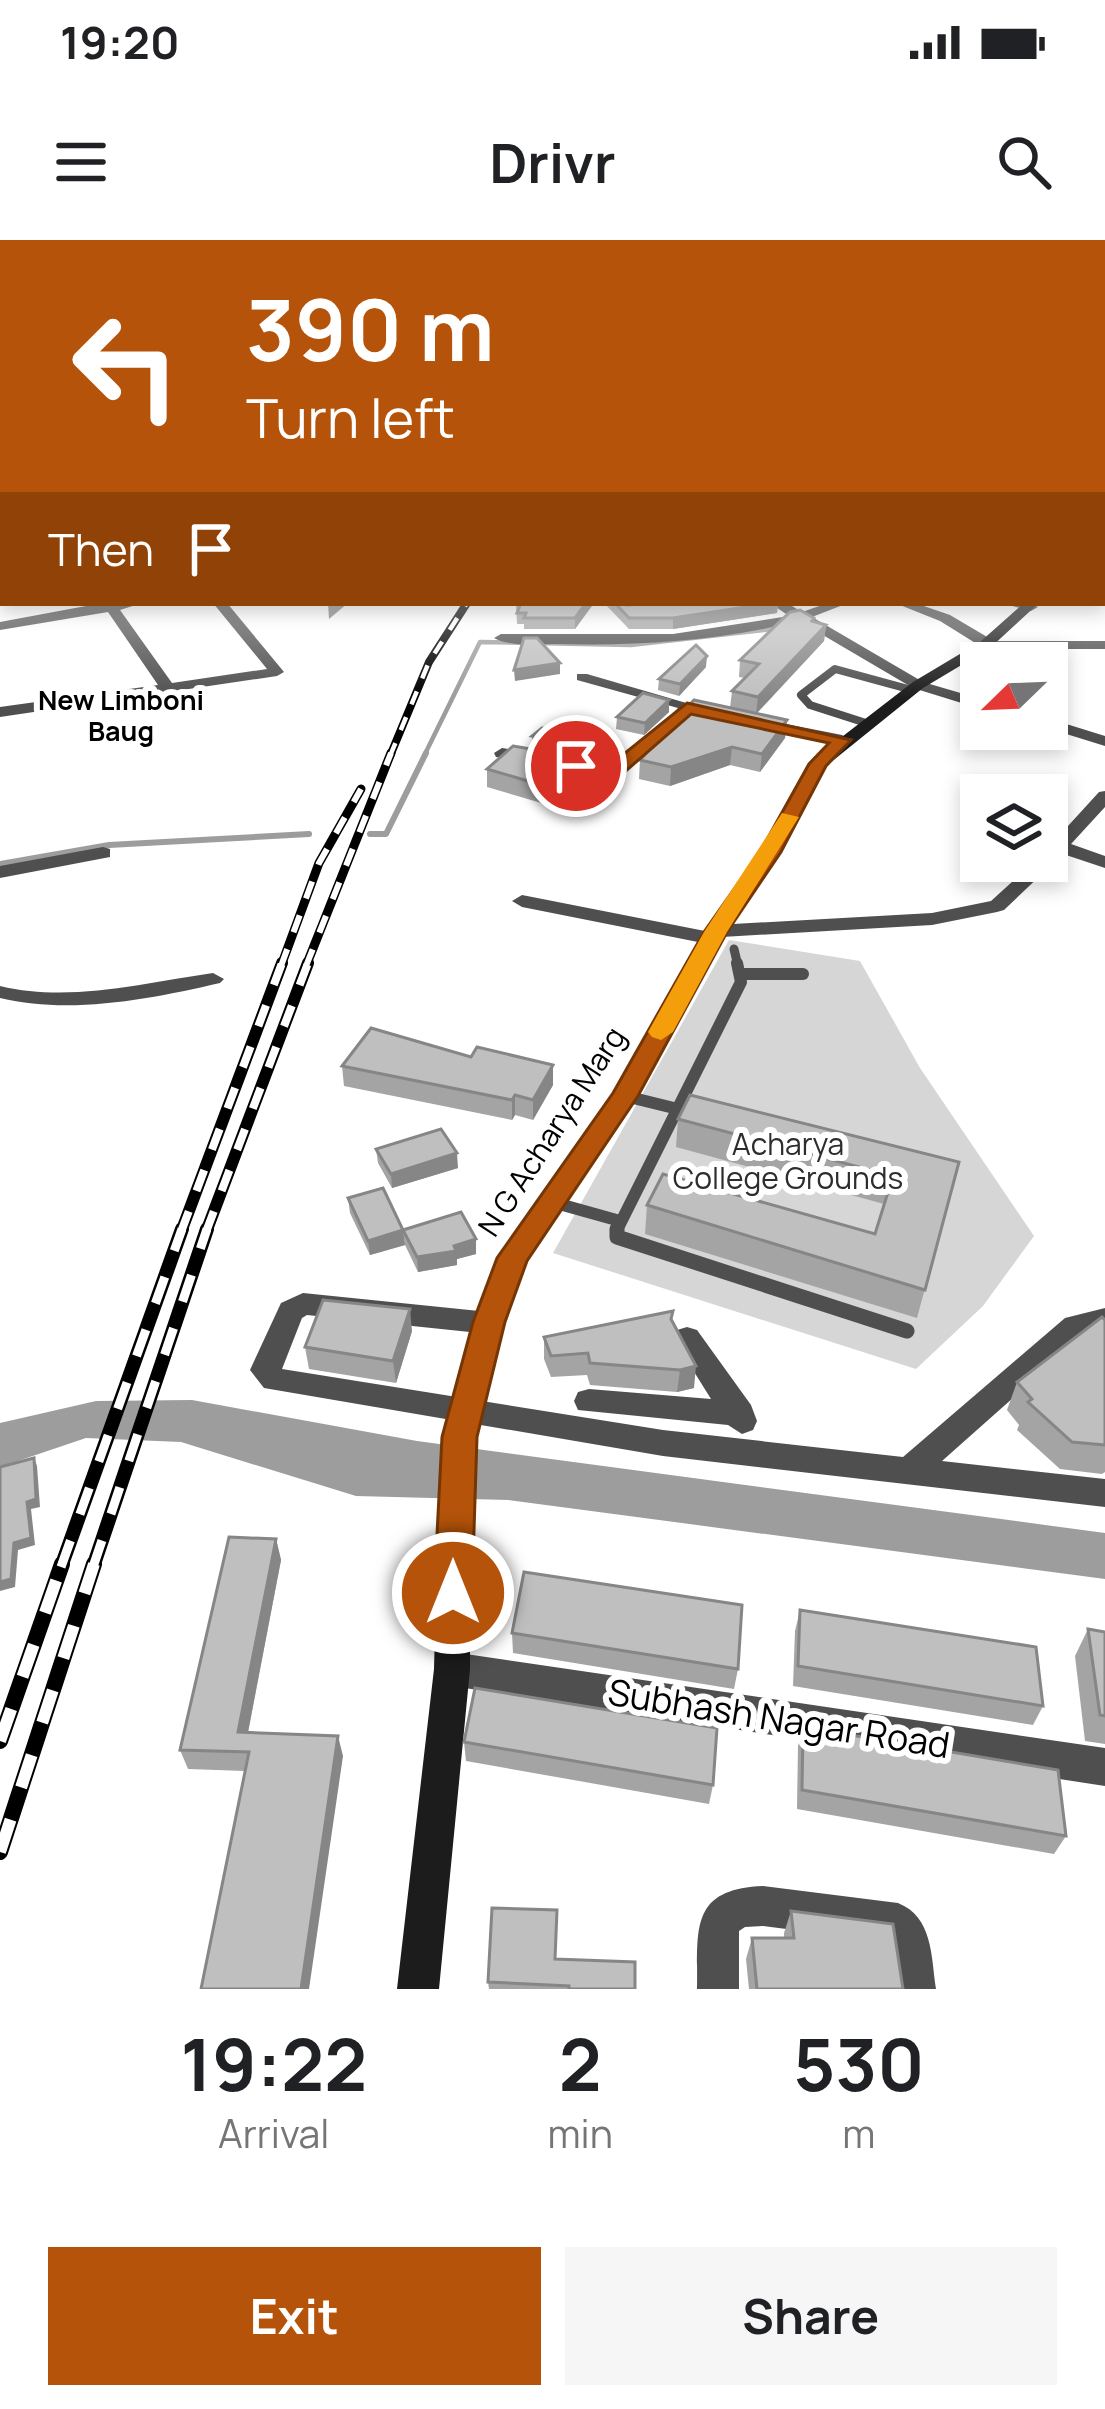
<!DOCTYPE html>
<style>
body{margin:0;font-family:Manrope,sans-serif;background:#f6f6f6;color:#202124;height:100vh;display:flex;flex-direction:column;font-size:45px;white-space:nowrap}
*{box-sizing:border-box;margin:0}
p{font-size:39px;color:#757577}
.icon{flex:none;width:66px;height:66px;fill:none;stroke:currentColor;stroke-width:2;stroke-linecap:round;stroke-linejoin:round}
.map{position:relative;height:1749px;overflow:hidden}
.drawer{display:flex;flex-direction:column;background:#fff;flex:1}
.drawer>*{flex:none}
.top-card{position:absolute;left:0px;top:0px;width:1107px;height:366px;box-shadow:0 6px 18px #0003;background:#b45309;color:#fff;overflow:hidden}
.needle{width:78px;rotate:247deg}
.buttons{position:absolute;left:960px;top:402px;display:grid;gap:24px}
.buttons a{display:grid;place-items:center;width:108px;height:108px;border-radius:0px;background:#fff;box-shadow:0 6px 18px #0003;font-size:60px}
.pin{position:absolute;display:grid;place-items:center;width:102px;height:102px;color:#fff;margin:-51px;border:6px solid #fff;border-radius:50%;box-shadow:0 3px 12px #0007}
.me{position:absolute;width:132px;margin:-66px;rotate:0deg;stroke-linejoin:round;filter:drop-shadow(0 0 9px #0008)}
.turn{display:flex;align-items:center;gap:42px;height:252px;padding:0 48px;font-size:54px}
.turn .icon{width:156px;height:156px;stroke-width:2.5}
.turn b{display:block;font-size:84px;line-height:102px}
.then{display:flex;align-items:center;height:114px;padding:0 48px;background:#0003;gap:24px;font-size:45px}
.eta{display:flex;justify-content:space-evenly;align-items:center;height:204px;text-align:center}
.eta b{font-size:72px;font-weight:700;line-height:84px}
.cta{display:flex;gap:24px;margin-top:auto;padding:24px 48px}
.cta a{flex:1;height:138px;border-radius:0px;background:#b45309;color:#fff;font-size:48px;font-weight:700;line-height:138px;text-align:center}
.cta a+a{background:#f6f6f6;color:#202124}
.status{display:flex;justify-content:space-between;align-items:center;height:84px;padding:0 60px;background:#fff;direction:ltr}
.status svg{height:33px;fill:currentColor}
header{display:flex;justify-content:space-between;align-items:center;height:156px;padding:0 48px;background:#fff;font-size:54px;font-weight:700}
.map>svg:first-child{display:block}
</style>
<div class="status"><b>19:20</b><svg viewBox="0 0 49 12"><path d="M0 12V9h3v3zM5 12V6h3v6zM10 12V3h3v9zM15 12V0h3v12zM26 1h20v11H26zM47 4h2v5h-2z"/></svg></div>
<header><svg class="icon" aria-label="menu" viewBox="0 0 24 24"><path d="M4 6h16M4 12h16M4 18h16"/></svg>Drivr<svg class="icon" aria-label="search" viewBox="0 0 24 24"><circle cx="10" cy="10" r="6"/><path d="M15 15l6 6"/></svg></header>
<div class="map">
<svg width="1105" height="1749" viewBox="0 0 1105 1749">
<rect width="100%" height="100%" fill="#fff"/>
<polygon fill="#d6d6d6" points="729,700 860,721 920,828 1034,996 983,1066 916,1129 553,1013"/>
<polygon fill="#9d9d9d" points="192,1160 417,1201 1105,1293 1105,1339 508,1260 356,1256 181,1202 86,1198 0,1227 0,1183 96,1161"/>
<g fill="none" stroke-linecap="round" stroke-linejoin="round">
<polyline stroke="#9d9d9d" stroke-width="4.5" points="424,516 480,402 631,405 781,388"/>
<g stroke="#9d9d9d" stroke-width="6">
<polyline points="370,594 386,594 426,513"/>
<polyline points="0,624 109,605 309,594"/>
</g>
<polyline stroke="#4f4f4f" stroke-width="8" points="866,483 810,465 801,455 835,429 912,450"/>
<polyline stroke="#4f4f4f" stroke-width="9" points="734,709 738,726"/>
<g stroke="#4f4f4f" stroke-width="12">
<polyline points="742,734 803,734"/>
<polyline points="625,856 682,870"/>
<polyline points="552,962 620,981"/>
<polyline points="616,992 741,742 737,723"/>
</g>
<polyline stroke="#4f4f4f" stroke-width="15" points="617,989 617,997 907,1091"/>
<g fill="#4f4f4f" fill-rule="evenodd">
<rect x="1104" y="216" width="1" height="6"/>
<rect x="0" y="233" width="3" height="6"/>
<rect x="0" y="250" width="3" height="6"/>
<polygon points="3,277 3,288 0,289 0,278"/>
<rect x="1104" y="342" width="1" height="8"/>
<polygon points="102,363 142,363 120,370 172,443 267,429 213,363 227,363 284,432 277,436 0,477 0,467 158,445 108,372 0,390 0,382"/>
<path d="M770 363H787L802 372 828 363H848L812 377 923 442 981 459V469L913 448 799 381C719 401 640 406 558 404 538 404 510 407 494 398L501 394H673L789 376Z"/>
<polygon points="895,363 915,363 950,375 994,401 1105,401 1105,409 985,409 940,381"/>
<polygon points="1001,363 1031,363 1038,367 1031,371"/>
<polygon points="577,434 587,434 724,474 716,479 692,472 669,497 613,537 496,517 494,513 502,508 610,526 657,491 678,468 577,440"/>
<polygon points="756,478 842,495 850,500 842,505 750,486 750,480"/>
<polygon points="1047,478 1105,496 1105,506 1047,488"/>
<polygon points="1105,551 1105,567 1071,604 1105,616 1105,628 1063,614 1004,670 997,672 932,685 722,697 720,703 713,705 522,667 512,661 522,655 705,691 715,685 932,673 991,661 1035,621 1047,621 1047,609 1099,552"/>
<polygon points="103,607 110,609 110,617 0,638 0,626"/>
<path d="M213 733 224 739 220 743C151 759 70 775 0 758V746C70 763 143 743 213 733Z"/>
<polygon points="303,1053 489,1072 499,1075 503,1083 499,1091 489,1094 307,1075 302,1078 282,1129 663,1190 903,1217 1065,1078 1105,1068 1105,1090 1084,1095 942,1221 1105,1239 1105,1267 663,1216 264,1148 250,1130 281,1063"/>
<polygon points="687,1087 697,1090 751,1165 757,1181 753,1190 742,1194 728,1185 578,1170 574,1161 578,1152 589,1149 711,1159 673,1098 677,1090"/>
<polygon points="452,1412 1105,1508 1105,1546 452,1446 439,1441 434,1429 439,1417"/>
<path d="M763 1646 898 1663C933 1677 931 1716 936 1749H894L888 1702 763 1686 745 1687 739 1691V1749H697C698 1690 689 1649 763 1646Z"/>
</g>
<g fill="#1c1c1c" fill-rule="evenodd">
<rect x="1104" y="305" width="1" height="8"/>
<polygon points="1024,363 1039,363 990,408 923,448 825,527 779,612 725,691 637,856 525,1021 503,1083 475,1197 470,1277 470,1429 439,1749 397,1749 434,1429 438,1277 445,1197 475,1083 499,1018 615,854 705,691 761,612 812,520 913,442 980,402"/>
</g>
<g fill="#000" fill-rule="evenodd">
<rect x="0" y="270" width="3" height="10"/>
<rect x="1104" y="293" width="1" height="10"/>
</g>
<g stroke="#000" stroke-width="8">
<polyline id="rail-far4" points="390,516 429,422 467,363"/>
</g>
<g stroke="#000" stroke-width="9">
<g id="rail-far3">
<polyline points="281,726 319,623 361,549"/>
<polyline points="306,726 391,513"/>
</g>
</g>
<g stroke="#000" stroke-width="12">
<g id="rail-far2">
<polyline points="181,992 282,723"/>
<polyline points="206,992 308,723"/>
</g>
</g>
<g stroke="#000" stroke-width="14">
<g id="rail-far1">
<polyline points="61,1327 182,989"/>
<polyline points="93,1327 207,989"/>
</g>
</g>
<g stroke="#000" stroke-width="16">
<g id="rail">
<polyline points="0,1501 62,1324"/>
<polyline points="0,1612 94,1324"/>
</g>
</g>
<use href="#rail-far4" stroke="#fff" stroke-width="4.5" stroke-dasharray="14" stroke-linecap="butt"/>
<use href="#rail-far3" stroke="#fff" stroke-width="6" stroke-dasharray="18" stroke-linecap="butt"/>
<use href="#rail-far2" stroke="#fff" stroke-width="8" stroke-dasharray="22" stroke-linecap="butt"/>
<use href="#rail-far1" stroke="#fff" stroke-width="9" stroke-dasharray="28" stroke-linecap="butt"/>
<use href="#rail" stroke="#fff" stroke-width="12" stroke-dasharray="34" stroke-linecap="butt"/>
</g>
<g fill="#a4a4a4">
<polygon points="516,363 594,363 575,389 524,389 524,384 517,384"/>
<polygon points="604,363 627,363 627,365 778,363 777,373 673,389 629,389"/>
<polygon points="814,378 814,381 826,385 824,401 757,473 787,480 785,498 760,532 730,525 670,546 639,539 640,520 730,468 732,451 745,438 739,437 740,420"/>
<polygon points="706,427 679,456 658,450 659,439"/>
<polygon points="669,460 669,472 644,495 616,489 617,477"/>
<polygon points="532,496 610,499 609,512 601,520 532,508"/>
<polygon points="487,529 583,537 555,567 487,547"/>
<polygon points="471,817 553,845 533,880 515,875 512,880 344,846 342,826"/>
<polygon points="678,879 959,922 917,1078 645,994 647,965 875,994 884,964 676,907"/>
<polygon points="376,909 458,928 392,948 378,923"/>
<polygon points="348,958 403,990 405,1005 370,1015 350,973"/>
<polygon points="403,990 476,1014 457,1019 457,1025 418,1032 405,1005"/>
<polygon points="672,1080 694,1148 677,1152 590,1145 587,1135 551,1137 544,1119 544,1097"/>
<polygon points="1105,1080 1105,1232 1102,1234 1060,1229 1017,1190 1019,1185 1007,1170 1017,1142"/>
<polygon points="412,1091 396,1143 309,1129 305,1107"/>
<polygon points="276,1299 281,1320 248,1493 343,1516 245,1531 188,1529 180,1510"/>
<polygon points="800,1370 1043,1466 1033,1485 793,1446 795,1391"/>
<polygon points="1088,1389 1105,1392 1105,1504 1085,1501 1075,1416"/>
<polygon points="512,1393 738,1429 734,1449 513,1413"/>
<polygon points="803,1487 1066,1596 1054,1614 797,1569 798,1506"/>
<polygon points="464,1502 713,1545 709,1564 466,1521"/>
<polygon points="791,1671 903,1749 749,1749 746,1719 752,1698 784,1698 784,1693"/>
<polygon points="556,1719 635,1749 489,1749 488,1742"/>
</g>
<g fill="#868686">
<polygon points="328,363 348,363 329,379"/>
<polygon points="586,363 594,363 575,389 575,378"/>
<polygon points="778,363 777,373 673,389 673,378"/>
<polygon points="826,385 824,401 756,474 758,457"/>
<polygon points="707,416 706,427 679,456 680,444"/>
<polygon points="560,423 560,434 515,441 514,430"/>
<polygon points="669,460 669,472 644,495 645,483"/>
<polygon points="787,480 785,498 760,532 762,514"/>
<polygon points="610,499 609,512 601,520 601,508"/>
<polygon points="732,507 730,525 670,546 671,527"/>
<polygon points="584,518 583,537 555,567 555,549"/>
<polygon points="553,825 553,845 533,880 533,860"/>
<polygon points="515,855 515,875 512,880 512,860"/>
<polygon points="457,913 458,928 392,948 391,934"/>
<polygon points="403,990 405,1005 370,1015 368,1001"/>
<polygon points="476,999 476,1014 457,1019 457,1025 418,1032 417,1017"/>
<polygon points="410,1069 412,1091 396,1143 393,1121"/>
<polygon points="696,1126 694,1148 677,1152 680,1130"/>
<polygon points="34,1218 37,1226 40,1267 31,1269 35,1305 18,1310 15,1347 0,1351 0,1342 27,1262"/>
<polygon points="276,1299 281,1320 244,1512 238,1492"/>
<polygon points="338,1496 343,1516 309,1749 301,1749"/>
</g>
<g fill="#bfbfbf" stroke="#868686" stroke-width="3">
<polygon points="521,363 586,363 575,378 524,378 526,373 517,373"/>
<polygon points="615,363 627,363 627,365 647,363 773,363 673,378 629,378"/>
<polygon points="800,370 814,378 812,381 826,385 758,457 732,451 759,424 740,420 790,372"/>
<polygon points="524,398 537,398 560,423 514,430"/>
<polygon points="696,405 707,416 680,444 659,439"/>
<polygon points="643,453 669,460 645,483 617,477"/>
<polygon points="694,460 787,480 762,514 732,507 671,527 640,520"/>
<polygon points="542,488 610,499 601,508 532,496"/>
<polygon points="513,506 584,518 555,549 487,529"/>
<polygon points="371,788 471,817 477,807 553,825 533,860 515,855 512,860 342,826"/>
<polygon points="690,855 959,922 925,1050 647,965 663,934 875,994 893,936 678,879"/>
<polygon points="441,889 457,913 391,934 376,909"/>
<polygon points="383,948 403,990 368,1001 348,958"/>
<polygon points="461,972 476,999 454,1006 456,1011 417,1017 403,990"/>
<polygon points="323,1060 410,1069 393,1121 305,1107"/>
<polygon points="673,1071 671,1079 696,1126 680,1130 590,1123 588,1113 551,1116 544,1097"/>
<polygon points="1102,1077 1105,1080 1105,1205 1072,1202 1028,1162 1032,1159 1017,1142"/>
<polygon points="34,1218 36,1259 27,1262 31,1298 14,1303 11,1339 0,1342 0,1227"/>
<polygon points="229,1297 276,1299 238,1492 338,1496 301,1749 201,1749 249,1512 180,1510"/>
<polygon points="524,1332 742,1365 738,1429 512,1393"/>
<polygon points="800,1370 1036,1407 1043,1466 798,1426"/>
<polygon points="1088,1389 1105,1392 1105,1476 1100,1475"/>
<polygon points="475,1448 717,1488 713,1545 464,1502"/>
<polygon points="803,1487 1058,1530 1066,1596 802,1550"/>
<polygon points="492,1668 557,1670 555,1719 635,1722 635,1749 569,1749 569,1746 488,1742"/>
<polygon points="791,1671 893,1684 903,1749 757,1749 752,1698 794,1698"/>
</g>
<linearGradient id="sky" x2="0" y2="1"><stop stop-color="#8aabca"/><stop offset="0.47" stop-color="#fff"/><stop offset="1" stop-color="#fff" stop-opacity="0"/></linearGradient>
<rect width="1105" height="460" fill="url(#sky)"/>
<polygon fill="#b45309" stroke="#753606" stroke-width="3" points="687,463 851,500 826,526 781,612 727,692 638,856 527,1021 505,1082 477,1197 472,1353 467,1366 453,1371 439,1366 434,1353 442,1197 473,1082 497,1018 613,853 704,692 760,612 809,524 829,503 691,474 620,536 576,532 567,526 576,520 609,526"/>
<polygon fill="#f59e0b" points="782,573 799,577 727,692 673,792 661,800 652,797 648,792 704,692"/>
<g text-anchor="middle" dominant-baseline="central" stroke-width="12" stroke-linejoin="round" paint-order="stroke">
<g font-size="27" font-weight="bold" fill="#000" stroke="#fff">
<text x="121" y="459">New Limboni<tspan x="121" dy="31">Baug</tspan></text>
</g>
<g font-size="30" fill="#000" stroke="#fff">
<text transform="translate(551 891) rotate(-57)">N G Acharya Marg</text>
</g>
<g font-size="30" fill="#2d2d2d" stroke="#fff">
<text x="788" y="903">Acharya<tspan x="788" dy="34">College Grounds</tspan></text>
</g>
<g font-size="36" fill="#000" stroke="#fff">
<text transform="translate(779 1478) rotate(9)">Subhash Nagar Road</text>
</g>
</g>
</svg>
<div class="buttons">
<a><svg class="needle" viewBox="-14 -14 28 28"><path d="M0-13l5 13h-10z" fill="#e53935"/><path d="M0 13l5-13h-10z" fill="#757577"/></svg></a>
<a><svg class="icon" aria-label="layers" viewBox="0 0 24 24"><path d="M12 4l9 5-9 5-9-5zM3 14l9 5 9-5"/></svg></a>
</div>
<div class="pin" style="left:576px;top:526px;background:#d93025"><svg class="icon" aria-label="arrive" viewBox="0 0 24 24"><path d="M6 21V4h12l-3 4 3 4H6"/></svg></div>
<svg class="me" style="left:453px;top:1353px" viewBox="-20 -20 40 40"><circle r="17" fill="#b45309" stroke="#fff" stroke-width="3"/><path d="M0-11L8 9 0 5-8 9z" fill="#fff"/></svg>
<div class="top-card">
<div class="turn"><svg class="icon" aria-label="left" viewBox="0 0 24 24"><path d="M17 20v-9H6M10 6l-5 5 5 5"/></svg><div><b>390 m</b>Turn left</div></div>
<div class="then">Then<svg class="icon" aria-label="arrive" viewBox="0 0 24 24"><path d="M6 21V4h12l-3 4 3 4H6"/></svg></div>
</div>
</div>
<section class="drawer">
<div class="eta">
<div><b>19:22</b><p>Arrival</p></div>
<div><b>2</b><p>min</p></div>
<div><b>530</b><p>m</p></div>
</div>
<div class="cta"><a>Exit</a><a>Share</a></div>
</section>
